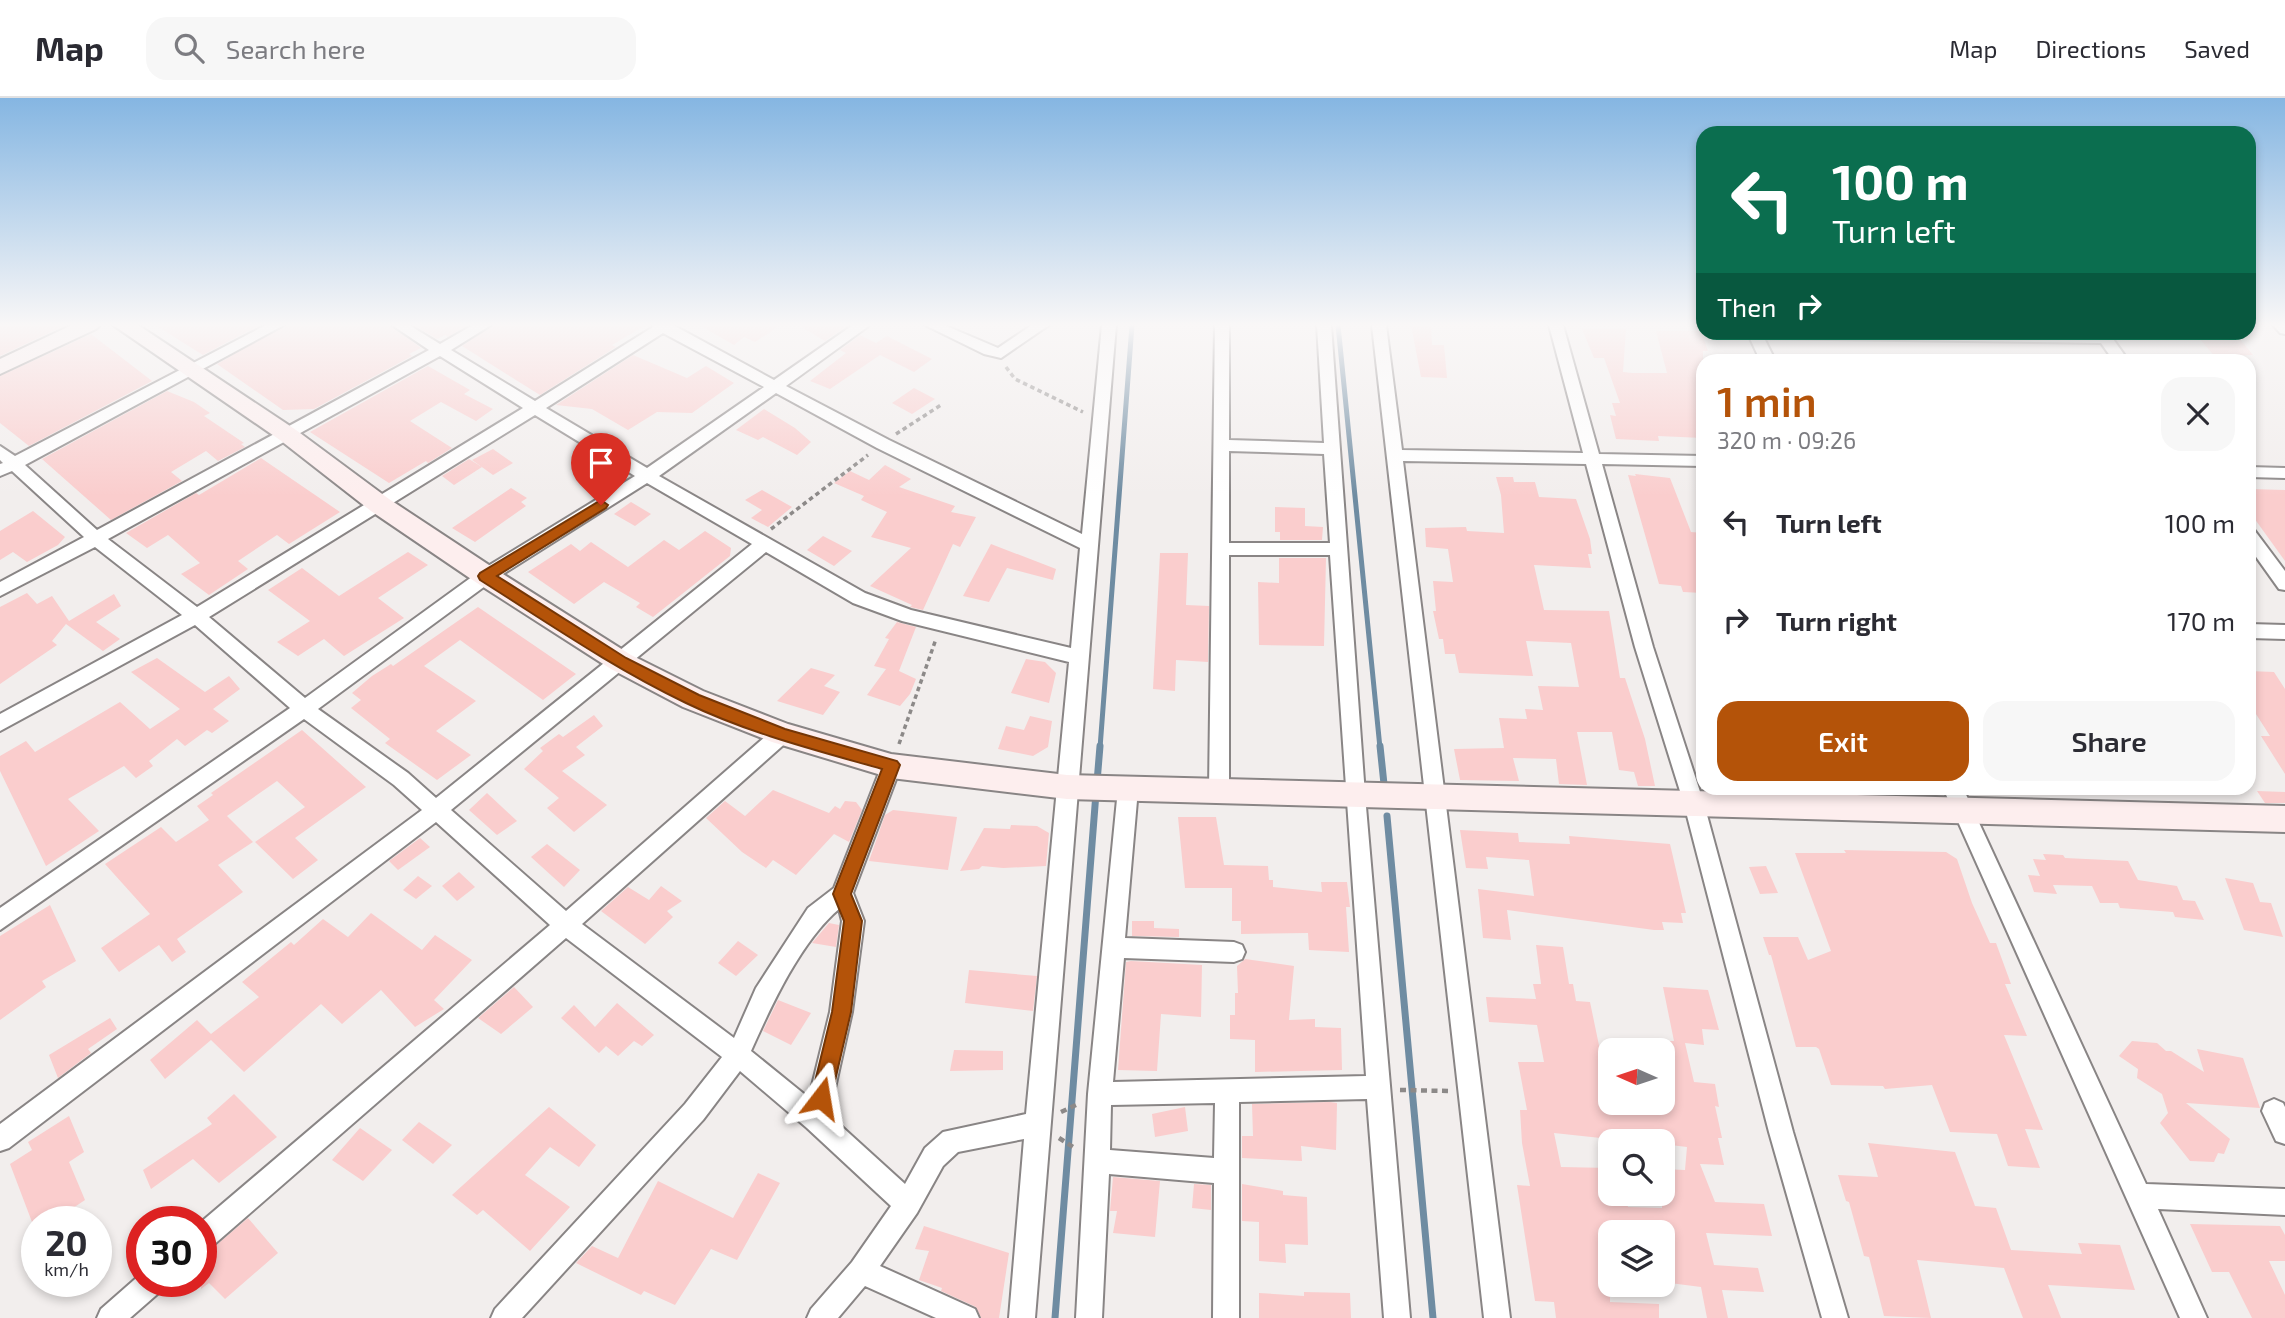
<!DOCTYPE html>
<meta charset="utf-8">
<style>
body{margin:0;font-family:"Exo 2",sans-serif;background:#f7f7f7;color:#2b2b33;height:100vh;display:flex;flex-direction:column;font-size:26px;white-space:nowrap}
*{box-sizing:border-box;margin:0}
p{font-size:23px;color:#7c7c81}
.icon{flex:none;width:38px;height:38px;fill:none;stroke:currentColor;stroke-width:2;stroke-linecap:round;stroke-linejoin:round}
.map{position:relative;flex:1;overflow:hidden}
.side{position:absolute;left:1696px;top:256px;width:560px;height:441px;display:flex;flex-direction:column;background:#fff;border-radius:21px;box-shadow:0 4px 10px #0003}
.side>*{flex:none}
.guide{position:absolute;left:1696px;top:28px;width:560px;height:214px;border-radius:21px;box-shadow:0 4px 10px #0003;background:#0b6e4f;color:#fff;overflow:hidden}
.needle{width:46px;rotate:273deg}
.buttons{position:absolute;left:1598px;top:940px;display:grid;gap:14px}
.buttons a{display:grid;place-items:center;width:77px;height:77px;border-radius:14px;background:#fff;box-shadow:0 4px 10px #0003;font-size:35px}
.speed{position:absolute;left:21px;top:1108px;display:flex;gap:14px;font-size:35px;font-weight:700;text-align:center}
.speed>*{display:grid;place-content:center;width:91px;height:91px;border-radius:50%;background:#fff;box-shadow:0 4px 10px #0003;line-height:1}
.speed small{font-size:18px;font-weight:400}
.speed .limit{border:10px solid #d22;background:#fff;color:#111}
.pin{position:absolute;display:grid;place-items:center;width:60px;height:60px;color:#fff;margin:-72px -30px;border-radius:50% 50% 50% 0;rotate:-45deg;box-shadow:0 0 7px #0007}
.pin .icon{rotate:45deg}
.me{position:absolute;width:77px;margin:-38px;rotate:14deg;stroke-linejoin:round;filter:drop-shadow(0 0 5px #0008)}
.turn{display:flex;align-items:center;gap:24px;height:147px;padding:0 21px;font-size:32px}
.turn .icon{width:91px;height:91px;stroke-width:2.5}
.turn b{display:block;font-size:49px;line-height:60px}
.then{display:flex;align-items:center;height:66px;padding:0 21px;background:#0003;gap:14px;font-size:26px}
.round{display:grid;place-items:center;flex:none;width:74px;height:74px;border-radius:21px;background:#f7f7f7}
.headline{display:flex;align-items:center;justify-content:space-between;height:119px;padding:0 21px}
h1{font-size:42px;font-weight:600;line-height:52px;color:#b45309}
.button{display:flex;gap:14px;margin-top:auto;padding:14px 21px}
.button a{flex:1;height:80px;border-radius:21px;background:#b45309;color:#fff;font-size:28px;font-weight:600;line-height:80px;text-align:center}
.button a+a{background:#f7f7f7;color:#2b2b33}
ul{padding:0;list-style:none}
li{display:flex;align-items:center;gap:21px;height:98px;padding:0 21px}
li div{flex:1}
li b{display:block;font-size:26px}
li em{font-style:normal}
header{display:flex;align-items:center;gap:42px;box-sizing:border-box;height:98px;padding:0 35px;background:#fff;border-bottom:2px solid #e1e1e2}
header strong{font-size:33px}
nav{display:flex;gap:38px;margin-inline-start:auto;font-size:24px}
.search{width:490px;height:63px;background:#f7f7f7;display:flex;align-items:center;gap:18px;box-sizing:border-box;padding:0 24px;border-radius:21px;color:#7c7c81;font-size:26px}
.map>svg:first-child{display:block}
</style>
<header>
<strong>Map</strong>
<div class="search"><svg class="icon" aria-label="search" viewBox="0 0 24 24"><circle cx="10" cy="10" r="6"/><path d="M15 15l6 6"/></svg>Search here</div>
<nav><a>Map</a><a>Directions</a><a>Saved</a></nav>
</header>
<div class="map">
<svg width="2285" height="1220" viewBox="0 0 2285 1220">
<rect width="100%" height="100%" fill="#f2eeed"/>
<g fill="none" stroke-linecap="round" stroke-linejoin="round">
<g stroke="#6f8ca2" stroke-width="5">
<polyline points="1338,227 1380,650"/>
<polyline points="1100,650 1132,227"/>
</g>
<g stroke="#6f8ca2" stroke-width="7">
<polyline points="1380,648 1384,686"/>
<polyline points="1097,684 1100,648"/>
<polyline points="1387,718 1433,1220"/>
<polyline points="1055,1220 1096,695"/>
</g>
</g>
<g fill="#facdcd" fill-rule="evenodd">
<polygon points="0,227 66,227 0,258"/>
<polygon points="155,227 260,227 203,257"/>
<polygon points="286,227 390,227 421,250 409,256 412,258 314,311 283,312 217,266"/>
<polygon points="414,227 468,227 448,239 445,237 437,241"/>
<polygon points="493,227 646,227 612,247 616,249 540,297 462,248"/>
<polygon points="699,227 781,227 755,244 744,239 734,247"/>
<polygon points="798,227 839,227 844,230 825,243"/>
<polygon points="1411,227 1431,227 1432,247 1444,247 1447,280 1421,279"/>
<polygon points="1582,231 1626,231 1623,274 1632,275 1667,275 1656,233 1701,233 1708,253 1703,253 1703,340 1658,338 1659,343 1616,341 1610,317 1616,318 1612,305 1620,305 1604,260 1594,260"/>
<polygon points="2194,234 2234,234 2253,257 2215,259"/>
<polygon points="91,236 152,283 29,348 0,325 0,278"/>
<polygon points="860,237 876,245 887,238 932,261 914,274 880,257 830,291 810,283 846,255 840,252"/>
<polygon points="633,257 687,280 706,268 734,285 692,315 657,314 628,332 592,311 556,307"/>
<polygon points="428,268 470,292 464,296 493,311 476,323 441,304 410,323 452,350 428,365 426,363 389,385 310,334"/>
<polygon points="914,290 935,301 912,316 892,305"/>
<polygon points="167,293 194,304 210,315 204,318 244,345 241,346 245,349 218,363 206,353 171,374 182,383 111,422 42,361"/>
<polygon points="764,311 795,330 811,344 797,357 763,339 758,342 736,332"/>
<polygon points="493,351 513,365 493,377 472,362"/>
<polygon points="261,360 340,414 289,446 277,437 238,463 248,471 209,497 181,476 200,465 168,437 147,450 126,435 196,395 199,397"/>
<polygon points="469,361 482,369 454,387 442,378"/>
<polygon points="885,367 911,381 899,389 955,408 951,414 976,419 960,449 953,446 923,512 910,509 912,507 870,488 911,450 871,439 887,414 861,402 864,398 834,385 850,373 869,382"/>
<polygon points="1635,376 1670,380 1691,434 1703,435 1703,495 1683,494 1681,488 1659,486 1628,377 1636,378"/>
<polygon points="1496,379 1513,379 1514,384 1535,384 1539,399 1576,401 1590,441 1592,456 1588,456 1591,470 1534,467 1544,512 1609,513 1620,580 1625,580 1645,641 1655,688 1638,688 1634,674 1619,672 1612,634 1577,634 1587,687 1559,686 1556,661 1513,660 1519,683 1460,682 1454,651 1504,650 1499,620 1527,621 1525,611 1543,612 1538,588 1579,589 1571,545 1526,543 1533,578 1459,575 1455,556 1445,556 1443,541 1439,541 1433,513 1436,513 1433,483 1453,484 1448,451 1426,449 1425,430 1466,429 1467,433 1504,435 1501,397"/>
<polygon points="511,390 527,400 521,404 526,408 475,444 452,430"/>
<polygon points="2249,391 2285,392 2285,463 2249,413"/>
<polygon points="762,392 792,409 768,429 751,420 762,412 745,402"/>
<polygon points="631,404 651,416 635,428 614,416"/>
<polygon points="1275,409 1305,410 1305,428 1323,429 1322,442 1280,442 1280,434 1275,434"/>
<polygon points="33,413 65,439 58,447 27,464 13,454 0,462 0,433"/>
<polygon points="705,433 731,450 730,458 653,519 636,509 640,505 604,484 574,506 528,474 571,446 580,453 591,444 628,469 664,442 679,452"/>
<polygon points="823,438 852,453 834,468 807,452"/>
<polygon points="991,446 1056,471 1053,482 1007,470 989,504 963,498"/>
<polygon points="408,454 428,467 378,500 404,520 344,558 324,541 298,558 277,544 310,523 268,492 302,470 339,498"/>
<polygon points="1160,455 1188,455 1186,507 1209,508 1208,564 1176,562 1175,593 1153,591"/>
<polygon points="1279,460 1326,460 1324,548 1259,547 1258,484 1279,485"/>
<polygon points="27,495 37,506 52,498 69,523 114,496 121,508 96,524 120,541 103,553 66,526 52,543 57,547 0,586 0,509"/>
<polygon points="478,509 576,576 543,602 460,542 424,568 476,603 436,633 471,657 437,682 385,645 390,641 351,610 361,602 352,595 372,578 391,566 393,568"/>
<polygon points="897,524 916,529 899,573 916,581 910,596 900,608 867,597 886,571 874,568 889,541 885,540"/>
<polygon points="157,560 205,594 229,578 240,591 213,611 229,623 212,635 207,632 185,648 177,641 149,663 153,668 136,680 124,668 68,701 99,733 46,768 0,673 0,658 26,643 35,654 120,604 150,631 180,611 131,574"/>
<polygon points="1026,561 1045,564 1056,575 1049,605 1011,595"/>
<polygon points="811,570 835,577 824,588 840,594 823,617 777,603"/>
<polygon points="2249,573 2274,574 2285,591 2285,676 2261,638 2270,638 2249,605"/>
<polygon points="594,617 603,628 576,649 585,657 562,673 607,707 574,734 547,710 559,700 524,671 543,653 540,650 559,636 563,639"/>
<polygon points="1030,618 1052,623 1048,649 1033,658 998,651 1006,628 1024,632"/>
<polygon points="302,632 366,689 295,740 318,762 293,781 255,744 305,709 277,683 227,718 253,744 218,767 243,794 177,841 186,854 172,864 159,847 119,874 101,850 150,816 105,766 161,729 176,744 209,722 197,708 213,697 211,695"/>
<polygon points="773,692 829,715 835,708 840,711 845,703 856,704 862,712 849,744 834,736 796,777 773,762 766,770 742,754 706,720 725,703 745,718"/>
<polygon points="2257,693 2285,694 2285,705 2265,705"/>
<polygon points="487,695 517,723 497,737 469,712"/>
<polygon points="893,712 957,719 948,772 869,763 885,717"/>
<polygon points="1178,719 1216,719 1224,767 1268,768 1269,782 1273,782 1273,789 1322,794 1321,784 1347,784 1350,809 1346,809 1349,854 1309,852 1308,835 1241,836 1241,823 1232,823 1232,790 1185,790"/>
<polygon points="1011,727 1037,728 1049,735 1046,768 1003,770 982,768 979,771 960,773 984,730 1010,731"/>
<polygon points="1460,732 1518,735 1519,744 1570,746 1569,738 1670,746 1686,815 1681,815 1683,825 1662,824 1664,832 1654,832 1507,812 1511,842 1483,840 1478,791 1534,798 1529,762 1486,759 1488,771 1466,770"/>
<polygon points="420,740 430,749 398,772 389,763"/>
<polygon points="547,746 580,772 564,789 531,759"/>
<polygon points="1844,752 1946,754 1957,761 1972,805 1990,845 1996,845 2011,886 2005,886 2027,938 2004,937 2043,1032 2025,1031 2040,1070 2008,1068 1997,1036 1950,1034 1932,987 1885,991 1883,988 1831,987 1819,951 1816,949 1796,949 1771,857 1769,857 1763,839 1798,839 1808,862 1831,853 1795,755 1846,755"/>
<polygon points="2043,756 2063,757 2065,760 2128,763 2138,782 2177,788 2183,802 2195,803 2204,822 2175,819 2173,814 2120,810 2118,805 2100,805 2092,788 2053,787 2057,796 2034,794 2028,777 2040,778 2033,761 2046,762"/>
<polygon points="1766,768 1778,795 1760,796 1749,769"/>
<polygon points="459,774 475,789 457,803 442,788"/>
<polygon points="418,778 432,788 416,801 403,792"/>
<polygon points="2225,780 2253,785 2260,804 2271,805 2283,839 2244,832"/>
<polygon points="661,788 682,803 667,813 673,819 645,846 601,813 628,789 649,802"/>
<polygon points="50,807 76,863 42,883 46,889 0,922 0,838"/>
<polygon points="371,815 422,852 435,837 472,862 434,902 444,911 415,929 381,892 342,926 321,906 244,974 211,942 165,981 150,962 197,922 211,936 259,899 242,884 291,844 294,847 323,821 348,839"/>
<polygon points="1132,823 1154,823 1154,830 1179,831 1179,839 1132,838"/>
<polygon points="829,825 839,827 836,849 812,845"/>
<polygon points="738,843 758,857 736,878 718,865"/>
<path d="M1536 847 1563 849 1569 886H1573L1576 903 1590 904 1607 986 1610 987V1004H1662V943H1674L1663 889 1708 892 1719 932 1702 931 1704 947 1685 945 1694 984 1715 986 1719 1009 1715 1008 1722 1040H1718L1724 1067 1700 1066 1715 1104 1764 1106 1772 1138 1706 1135 1714 1167 1758 1170 1764 1194 1722 1192 1728 1220H1707L1701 1189 1662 1184V1134H1610V1204L1659 1206V1220H1556L1554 1204 1535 1203 1517 1087 1530 1088 1522 1045 1520 1012H1527L1518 964H1544L1537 927 1489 924 1486 899 1536 901 1533 886H1541ZM1620 1033 1662 1036V1046L1687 1049 1685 1072 1662 1071V1110L1628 1109 1627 1104 1610 1103V1070L1561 1069 1554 1035 1610 1041V1037L1620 1038Z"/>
<polygon points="1245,861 1294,868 1289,922 1315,921 1315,929 1341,930 1342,972 1255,974 1255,942 1230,941 1230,917 1235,917 1235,895 1238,895 1237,868"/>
<polygon points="1131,863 1202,867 1201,919 1161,916 1157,973 1118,972 1126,864"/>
<polygon points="969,872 1037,878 1033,913 965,905"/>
<polygon points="514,889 533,909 501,936 478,920"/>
<polygon points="778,902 811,915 791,947 763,933"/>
<polygon points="617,905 654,937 642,948 634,943 618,958 606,948 599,955 561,920 574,907 595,929"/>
<polygon points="110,920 117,931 88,951 91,955 58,980 49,957"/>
<polygon points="2132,943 2157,945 2166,953 2171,953 2204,974 2197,951 2243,960 2260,1010 2186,1005 2230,1041 2224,1056 2218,1055 2214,1064 2190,1063 2160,1025 2168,1015 2162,996 2137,980 2138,971 2119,958"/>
<polygon points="954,952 1003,953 1003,972 950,973"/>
<polygon points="234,996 277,1039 219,1085 193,1061 151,1091 143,1072 212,1026 207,1020"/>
<polygon points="1330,1004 1337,1005 1336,1052 1301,1048 1302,1063 1242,1060 1242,1038 1253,1038 1252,1006"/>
<polygon points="549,1009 596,1047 579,1069 550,1049 525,1077 570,1109 530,1153 483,1112 477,1117 452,1097"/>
<polygon points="1185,1009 1188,1033 1155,1039 1152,1016"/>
<polygon points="69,1018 84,1054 69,1064 85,1102 52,1124 32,1124 10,1066 32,1052 28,1044"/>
<polygon points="419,1024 452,1047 433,1066 402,1042"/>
<polygon points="360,1030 392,1052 363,1083 332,1062"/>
<polygon points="1868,1045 1955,1054 1975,1108 1996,1110 2011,1152 2082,1156 2078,1145 2120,1147 2135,1192 2048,1187 2061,1220 2023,1220 2004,1170 1917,1162 1931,1220 1884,1218 1869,1159 1864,1158 1849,1104 1846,1103 1838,1077 1878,1079"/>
<polygon points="758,1075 780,1085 737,1162 711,1151 675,1207 644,1193 641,1197 576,1165 592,1148 618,1160 658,1083 733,1120"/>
<polygon points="1113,1079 1160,1083 1155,1139 1113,1135 1117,1113 1110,1113"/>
<polygon points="1194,1086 1211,1087 1211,1112 1192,1110"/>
<polygon points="1242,1086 1283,1093 1283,1097 1307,1099 1308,1147 1285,1146 1286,1165 1259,1163 1259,1124 1242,1123"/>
<polygon points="248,1120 278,1155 225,1201 209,1185 201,1191 201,1160"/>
<polygon points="2190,1126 2280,1128 2285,1137 2285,1163 2269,1163 2285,1197 2285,1220 2252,1220 2229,1174 2212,1174"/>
<polygon points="924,1128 1009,1155 999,1220 981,1220 976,1209 941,1193 942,1190 919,1182 929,1153 915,1151"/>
<polygon points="1304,1194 1350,1195 1351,1220 1259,1220 1259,1195 1304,1198"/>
</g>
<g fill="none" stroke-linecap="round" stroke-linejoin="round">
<g stroke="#898585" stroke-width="4">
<g id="street">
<path d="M266 227H284L25 367 97 432 429 252 392 227H409L440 246 473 227H491L451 252 535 303 653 229 652 227H673L774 282 853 227H870L786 288 889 342 1082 436 1102 227H1116L1035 1220H1009L1024 1041 958 1054 943 1068 917 1115 880 1168 975 1211 979 1220H936L865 1188 838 1220H807L811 1211 852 1164 891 1108 807 1030 740 973 703 1022 522 1220H491L495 1211 685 1006 722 959 566 840 210 1150 201 1154V1124L550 827 436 724 9 1050 0 1053V1026L422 712 394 687 304 621 0 832V810L290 610 195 527 0 633V616L182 517 95 449 0 498V484L84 439 12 373 0 378V366L3 365 0 362V348L15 358ZM663 235 764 289 647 370 546 310ZM440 258 523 310 197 509 108 441ZM776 295 877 350 1080 450 1071 550 911 512 865 495 659 378ZM535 317 635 378 480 473 305 600 209 519ZM647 385 752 446 436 700 408 675 318 611 492 483ZM766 454 853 505 902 523 1069 564 1026 1016 943 1034 925 1050 905 1086 829 1017 852 914 864 823 853 795 901 668 898 662 891 660 884 662 834 790 808 810 756 890 734 940 582 826 789 642 792 636 789 630 782 628 775 630 566 813 451 712ZM839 811 842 823 830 914 809 1000 751 953C771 908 801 843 839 811Z"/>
<polygon points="925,227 944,227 998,250 1032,227 1049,227 1001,260 984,256"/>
<path d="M1215 227H1229V342L1324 345 1317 227H1331L1365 697 1410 1220H1384L1367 1001 1239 1004V1220H1213L1214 1085 1109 1076 1102 1220H1076L1088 996 1118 691 1121 685 1128 683 1135 685 1138 691 1125 840 1234 844 1242 847 1245 854 1242 861 1234 864 1124 860 1113 984 1366 978 1330 457H1229V692L1226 698 1219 700 1212 698 1209 692ZM1229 353 1324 356 1330 445H1229ZM1215 1005 1214 1060 1110 1052 1111 1007Z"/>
<polygon points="1372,227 1386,227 1402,352 1583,355 1549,227 1563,227 1599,356 1703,358 1703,368 1602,366 1653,549 1704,706 1793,1034 1848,1220 1822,1220 1769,1034 1684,706 1635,549 1586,366 1403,363 1510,1220 1484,1220"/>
<polygon points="2273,227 2285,227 2285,236 2280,235"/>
<polygon points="1747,234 2108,234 2128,262 2113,262 2101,245 1764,240 1775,262 1760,262"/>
<polygon points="2249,369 2285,370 2285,380 2249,379"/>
<polygon points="2249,431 2255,433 2285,473 2285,492 2279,491 2249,449"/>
<polygon points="2249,526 2285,527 2285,541 2249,540"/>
<polygon points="1943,690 1963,690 2146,1086 2285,1091 2285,1117 2158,1111 2207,1220 2180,1220"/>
<polygon points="2274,1001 2283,1005 2285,1009 2285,1046 2276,1043 2262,1013 2265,1005"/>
<polygon points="142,1175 142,1183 166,1183 162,1192 130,1220 97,1220 101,1211"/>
</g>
</g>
<g stroke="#898585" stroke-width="4">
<g id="secondary">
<polygon points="72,227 100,227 96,231 0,276 0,261"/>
<polygon points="113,227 138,227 296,332 389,401 495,471 631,557 703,593 788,626 891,656 1067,677 2285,708 2285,734 1067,701 891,680 772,644 683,609 611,571 477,485 371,413 280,342"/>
</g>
</g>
<g stroke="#8c8988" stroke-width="3.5" stroke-dasharray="4.5 3.5" stroke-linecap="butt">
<polyline points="1006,269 1015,281 1083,314"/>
<polyline points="896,336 941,307"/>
<polyline points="771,431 868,357"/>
<polyline points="899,646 936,541"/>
</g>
<g stroke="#8c8988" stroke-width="4.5" stroke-dasharray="6 4.5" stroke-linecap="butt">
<polyline points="1400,992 1449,993"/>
<polyline points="1061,1014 1076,1007"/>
<polyline points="1059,1040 1076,1051"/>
</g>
<use href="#street" fill="#fff" fill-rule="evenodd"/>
<use href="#secondary" fill="#fdeeee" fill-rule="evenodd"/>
</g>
<linearGradient id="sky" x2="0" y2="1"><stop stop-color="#85b6e2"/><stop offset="0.57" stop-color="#f9f7f7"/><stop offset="1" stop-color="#f9f7f7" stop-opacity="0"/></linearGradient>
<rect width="2285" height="398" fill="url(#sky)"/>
<path fill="#b45309" stroke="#753606" stroke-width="2" d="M601 402 608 407 606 410 497 478 626 560 699 597 785 631 897 663 900 667 851 796 862 823 851 914 831 1000 828 1007 821 1010 814 1007 811 1000 832 914 844 823 833 796 882 671C815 652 748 635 686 605 613 570 548 525 480 482L478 478 480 475Z"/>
</svg>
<div class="buttons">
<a><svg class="needle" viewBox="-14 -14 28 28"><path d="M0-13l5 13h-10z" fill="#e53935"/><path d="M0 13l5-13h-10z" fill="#7c7c81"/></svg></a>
<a><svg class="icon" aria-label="search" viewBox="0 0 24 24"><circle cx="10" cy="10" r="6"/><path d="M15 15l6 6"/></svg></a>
<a><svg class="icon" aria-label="layers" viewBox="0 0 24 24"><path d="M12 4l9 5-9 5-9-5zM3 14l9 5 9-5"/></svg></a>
</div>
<div class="speed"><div>20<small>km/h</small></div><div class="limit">30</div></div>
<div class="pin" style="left:601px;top:407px;background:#d93025"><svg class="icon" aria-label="arrive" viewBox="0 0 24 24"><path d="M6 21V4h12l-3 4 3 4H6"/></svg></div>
<svg class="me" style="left:821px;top:1000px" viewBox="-20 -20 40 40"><path d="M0-17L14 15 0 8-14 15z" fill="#b45309" stroke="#fff" stroke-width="4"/></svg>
<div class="guide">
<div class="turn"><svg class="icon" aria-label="left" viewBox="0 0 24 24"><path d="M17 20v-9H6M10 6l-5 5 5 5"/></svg><div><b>100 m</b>Turn left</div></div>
<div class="then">Then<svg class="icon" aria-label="right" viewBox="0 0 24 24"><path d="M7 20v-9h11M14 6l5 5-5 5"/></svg></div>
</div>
<section class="side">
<div class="headline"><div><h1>1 min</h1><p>320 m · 09:26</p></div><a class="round"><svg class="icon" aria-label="close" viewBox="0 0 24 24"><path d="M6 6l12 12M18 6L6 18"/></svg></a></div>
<ul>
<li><svg class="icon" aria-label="left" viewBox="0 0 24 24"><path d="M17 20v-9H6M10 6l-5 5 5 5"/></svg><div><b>Turn left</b></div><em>100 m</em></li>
<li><svg class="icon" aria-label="right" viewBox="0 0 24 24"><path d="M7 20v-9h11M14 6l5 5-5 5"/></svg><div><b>Turn right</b></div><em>170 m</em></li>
</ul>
<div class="button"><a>Exit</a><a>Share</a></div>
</section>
</div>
